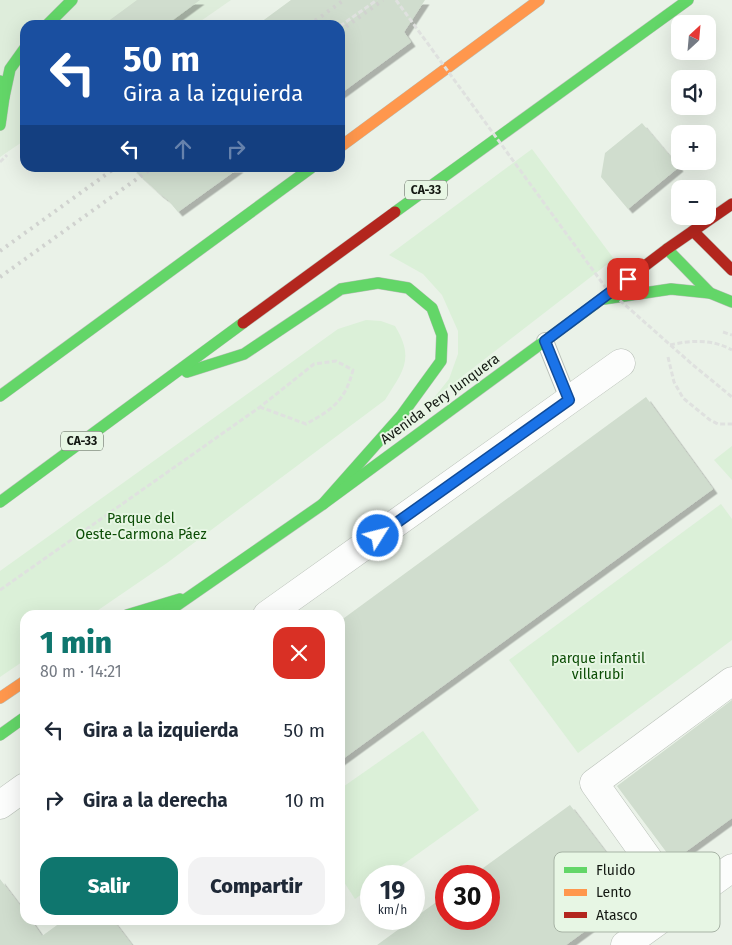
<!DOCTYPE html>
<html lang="es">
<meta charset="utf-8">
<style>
body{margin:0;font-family:"Fira Sans",sans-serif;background:#f2f2f3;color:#1f2937;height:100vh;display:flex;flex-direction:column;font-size:19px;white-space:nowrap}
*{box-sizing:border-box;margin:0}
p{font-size:16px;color:#747a83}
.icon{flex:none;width:28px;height:28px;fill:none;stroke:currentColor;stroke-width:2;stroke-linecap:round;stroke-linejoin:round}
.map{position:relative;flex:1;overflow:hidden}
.details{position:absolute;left:20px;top:610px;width:325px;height:315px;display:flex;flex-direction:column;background:#fff;border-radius:15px;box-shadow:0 5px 20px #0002}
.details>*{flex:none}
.hud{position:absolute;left:20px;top:20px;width:325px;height:152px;border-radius:15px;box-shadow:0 5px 20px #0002;background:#1a4fa0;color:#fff;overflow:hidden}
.needle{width:32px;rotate:26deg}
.buttons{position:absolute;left:671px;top:15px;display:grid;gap:10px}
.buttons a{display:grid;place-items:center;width:45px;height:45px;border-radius:10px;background:#fff;box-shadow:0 5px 20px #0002;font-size:25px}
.speed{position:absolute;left:360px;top:865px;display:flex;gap:10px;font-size:25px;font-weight:700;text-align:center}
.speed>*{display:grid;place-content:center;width:65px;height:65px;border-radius:50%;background:#fff;box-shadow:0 5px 20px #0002;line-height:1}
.speed small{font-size:12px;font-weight:400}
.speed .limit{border:8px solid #d22;background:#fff;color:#111}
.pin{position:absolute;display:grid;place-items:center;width:42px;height:42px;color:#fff;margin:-21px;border-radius:10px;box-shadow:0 2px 8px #0006}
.me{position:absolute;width:55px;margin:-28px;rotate:54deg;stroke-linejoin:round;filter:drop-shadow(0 0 4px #0008)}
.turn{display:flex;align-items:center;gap:18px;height:105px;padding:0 20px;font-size:22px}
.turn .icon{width:65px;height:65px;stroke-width:2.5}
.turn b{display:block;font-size:35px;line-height:42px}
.lanes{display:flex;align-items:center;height:48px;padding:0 20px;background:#0003;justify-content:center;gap:25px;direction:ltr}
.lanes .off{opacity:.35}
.round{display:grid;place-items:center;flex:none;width:52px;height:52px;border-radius:15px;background:#f2f2f3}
.head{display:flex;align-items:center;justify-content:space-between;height:85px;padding:0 20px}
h1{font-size:30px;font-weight:800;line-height:38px;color:#0f766e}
.cta{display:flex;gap:10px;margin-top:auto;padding:10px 20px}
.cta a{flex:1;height:58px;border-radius:15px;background:#0f766e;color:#fff;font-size:20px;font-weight:800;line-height:58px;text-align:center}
.cta a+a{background:#f2f2f3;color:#1f2937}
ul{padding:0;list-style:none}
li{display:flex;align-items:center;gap:15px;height:70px;padding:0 20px}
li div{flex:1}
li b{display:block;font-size:19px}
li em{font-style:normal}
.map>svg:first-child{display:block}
</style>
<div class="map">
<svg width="732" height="945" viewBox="0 0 732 945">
<defs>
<filter id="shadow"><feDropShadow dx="4.5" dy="4.5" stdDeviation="0" flood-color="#0004"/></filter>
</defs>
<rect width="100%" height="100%" fill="#eaf2e8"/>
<polygon fill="#deeddb" points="0,0 231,0 195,25 25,25 25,140 0,157"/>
<g fill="#dbf0d8">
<polygon points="532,149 614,259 433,399 449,379 458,354 458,331 442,295 423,274 389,255"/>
<path d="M366 320 381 321 395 326C415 359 403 371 385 400L167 563 91 615H25V660L0 677V571L338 329Z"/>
<polygon points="732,446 732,480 714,460"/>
<polygon points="721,504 732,519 732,640 578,753 509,660"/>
<polygon points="423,731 479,810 387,876 371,876 371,887 355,899 340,876 340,789"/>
</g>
<g fill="#d0ddce" filter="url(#shadow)">
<polygon points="137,0 200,0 166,25 103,25"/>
<polygon points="291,0 425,0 404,32 411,42 340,94 340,25 257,25"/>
<polygon points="642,123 679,167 628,209 601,177 605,153"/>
<polygon points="132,168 239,168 178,212 168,200 159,193"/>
<polygon points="646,397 713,489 340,761 340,621"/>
<polygon points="732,700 732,818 673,861 617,786"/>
<polygon points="570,805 637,893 566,945 377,945 446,895 446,919 489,919 489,876 472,876"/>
<polygon points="0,879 25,912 25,920 31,920 42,936 64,920 113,920 132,945 0,945"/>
</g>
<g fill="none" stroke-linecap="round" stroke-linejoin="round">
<g stroke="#b8bfb7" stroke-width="18">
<polyline id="lane" points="545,341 569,401"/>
</g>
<g stroke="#b8bfb7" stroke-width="29">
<g id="street">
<polyline points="267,615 621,363"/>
<polyline points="0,805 25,787"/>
<polyline points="681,905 594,783 732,681"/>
<polyline points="625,945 732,868"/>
</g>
</g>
<g stroke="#b8bfb7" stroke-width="12">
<g id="fast">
<polyline points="47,25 72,0"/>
<polyline points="0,81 4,97 0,125"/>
<polyline points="4,97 10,69 25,48"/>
<polyline points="395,212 688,0"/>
<polyline points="667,249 710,293 732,302"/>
<polyline points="604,299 671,289 710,293"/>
<polyline points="187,372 244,354 341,289 378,283 408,288 432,308 442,335 441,361 401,416 323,504"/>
<polyline points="0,396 311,168"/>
<polyline points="0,502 243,323"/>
<polyline points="127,615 180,599"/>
<polyline points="163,615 323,504 595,304"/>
<polyline points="0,735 25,717"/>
</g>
</g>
<g stroke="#b8bfb7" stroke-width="12">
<g id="slow">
<polyline points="340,147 539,0"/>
<polyline points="0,698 25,681"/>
</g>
</g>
<g stroke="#b8bfb7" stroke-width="12">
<g id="jam">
<polyline points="693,231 732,270"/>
<polyline points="595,304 667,249 732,204"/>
<polyline points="243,323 395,212"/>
</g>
</g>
<g stroke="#dfe1df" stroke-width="3" stroke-dasharray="5 2.5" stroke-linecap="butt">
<polyline points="340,26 377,0"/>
<polyline points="0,162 7,155"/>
<polyline points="723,332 732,335"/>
<path d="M670 345C691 340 712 339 732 350"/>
<polyline points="668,357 674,382 683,398 710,420 718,424 732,424"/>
<polyline points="693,365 732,397"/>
<path d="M0 590 260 407 314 364 336 361 353 370C345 401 333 409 306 424L260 407"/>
</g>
<use href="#lane" stroke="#fcfdfc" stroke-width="16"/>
<use href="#street" stroke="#fcfdfc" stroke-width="28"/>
<use href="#fast" stroke="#63d668" stroke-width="11"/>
<use href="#slow" stroke="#ff974d" stroke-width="11"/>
<use href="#jam" stroke="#b3261e" stroke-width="11"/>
<g stroke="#d0d2cf" stroke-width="4" stroke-dasharray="2.5 5" stroke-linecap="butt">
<polyline points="309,25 344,0"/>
<polyline points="340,31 383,0"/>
<polyline points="0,251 115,168"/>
<polyline points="0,277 152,168"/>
</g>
<polyline stroke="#dfe1df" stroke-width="3" stroke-dasharray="5 2.5" stroke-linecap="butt" points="396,0 606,288 693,365"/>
</g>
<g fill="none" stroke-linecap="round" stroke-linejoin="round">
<g stroke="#114b97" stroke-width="12">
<polyline id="route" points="378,536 569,400 545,341 628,279"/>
</g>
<use href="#route" stroke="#1a73e8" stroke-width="9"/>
</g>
<g text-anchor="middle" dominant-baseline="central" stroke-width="4" stroke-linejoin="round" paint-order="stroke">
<g fill="#e7f6e4" stroke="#525a50" stroke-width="1">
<rect x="405" y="180.5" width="42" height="19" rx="4"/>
<rect x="61" y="431.5" width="42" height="19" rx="4"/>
</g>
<g font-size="12" font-weight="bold" fill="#121711">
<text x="426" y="190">CA-33</text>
<text x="82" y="441">CA-33</text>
</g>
<g font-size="14" fill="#121711" stroke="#e7f6e4">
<text transform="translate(440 399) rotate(-36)">Avenida Pery Junquera</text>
</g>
<g font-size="14" fill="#0b4c05" stroke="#e7f6e4">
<text x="141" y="518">Parque del<tspan x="141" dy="16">Oeste-Carmona Páez</tspan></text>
<text x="598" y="658">parque infantil<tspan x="598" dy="16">villarubi</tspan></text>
</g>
</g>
<rect x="554" y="852" width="166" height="80" rx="8" fill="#e7f6e4" stroke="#a7b3a5" stroke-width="1"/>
<rect x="564" y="867" width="23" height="6" fill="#63d668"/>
<rect x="564" y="889" width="23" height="7" fill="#ff974d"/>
<rect x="564" y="912" width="23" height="6" fill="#b3261e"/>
<g font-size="14" fill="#121711">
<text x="596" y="875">Fluido</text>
<text x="596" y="897">Lento</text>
<text x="596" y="920">Atasco</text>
</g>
</svg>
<div class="buttons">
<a><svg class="needle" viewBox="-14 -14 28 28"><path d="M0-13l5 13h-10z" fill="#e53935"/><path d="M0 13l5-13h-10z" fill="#747a83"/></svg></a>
<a><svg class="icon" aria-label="sound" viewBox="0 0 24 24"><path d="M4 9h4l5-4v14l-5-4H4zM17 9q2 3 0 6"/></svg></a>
<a>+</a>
<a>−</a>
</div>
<div class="speed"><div>19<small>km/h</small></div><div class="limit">30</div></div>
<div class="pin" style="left:628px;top:279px;background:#d93025"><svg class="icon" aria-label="arrive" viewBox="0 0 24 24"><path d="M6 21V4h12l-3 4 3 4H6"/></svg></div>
<svg class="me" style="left:378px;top:536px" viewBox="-20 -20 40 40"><circle r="17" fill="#1a73e8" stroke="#fff" stroke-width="3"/><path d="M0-11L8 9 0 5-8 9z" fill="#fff"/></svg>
<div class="hud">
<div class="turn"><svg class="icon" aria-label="left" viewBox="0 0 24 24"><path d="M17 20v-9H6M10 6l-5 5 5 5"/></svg><div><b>50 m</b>Gira a la izquierda</div></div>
<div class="lanes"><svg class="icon" aria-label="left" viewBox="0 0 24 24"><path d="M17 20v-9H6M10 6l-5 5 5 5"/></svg><svg class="icon off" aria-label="ahead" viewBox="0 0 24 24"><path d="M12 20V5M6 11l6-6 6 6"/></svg><svg class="icon off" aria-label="right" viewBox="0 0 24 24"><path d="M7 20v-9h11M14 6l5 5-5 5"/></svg></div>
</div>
<section class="details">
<div class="head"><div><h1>1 min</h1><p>80 m · 14:21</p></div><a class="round" style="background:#d93025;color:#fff"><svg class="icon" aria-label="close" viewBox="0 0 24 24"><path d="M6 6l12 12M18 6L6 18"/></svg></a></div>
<ul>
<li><svg class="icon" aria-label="left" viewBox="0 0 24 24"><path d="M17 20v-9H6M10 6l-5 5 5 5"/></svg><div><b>Gira a la izquierda</b></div><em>50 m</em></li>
<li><svg class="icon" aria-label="right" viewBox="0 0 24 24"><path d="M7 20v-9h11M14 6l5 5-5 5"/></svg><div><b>Gira a la derecha</b></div><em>10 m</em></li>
</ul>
<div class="cta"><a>Salir</a><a>Compartir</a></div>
</section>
</div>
